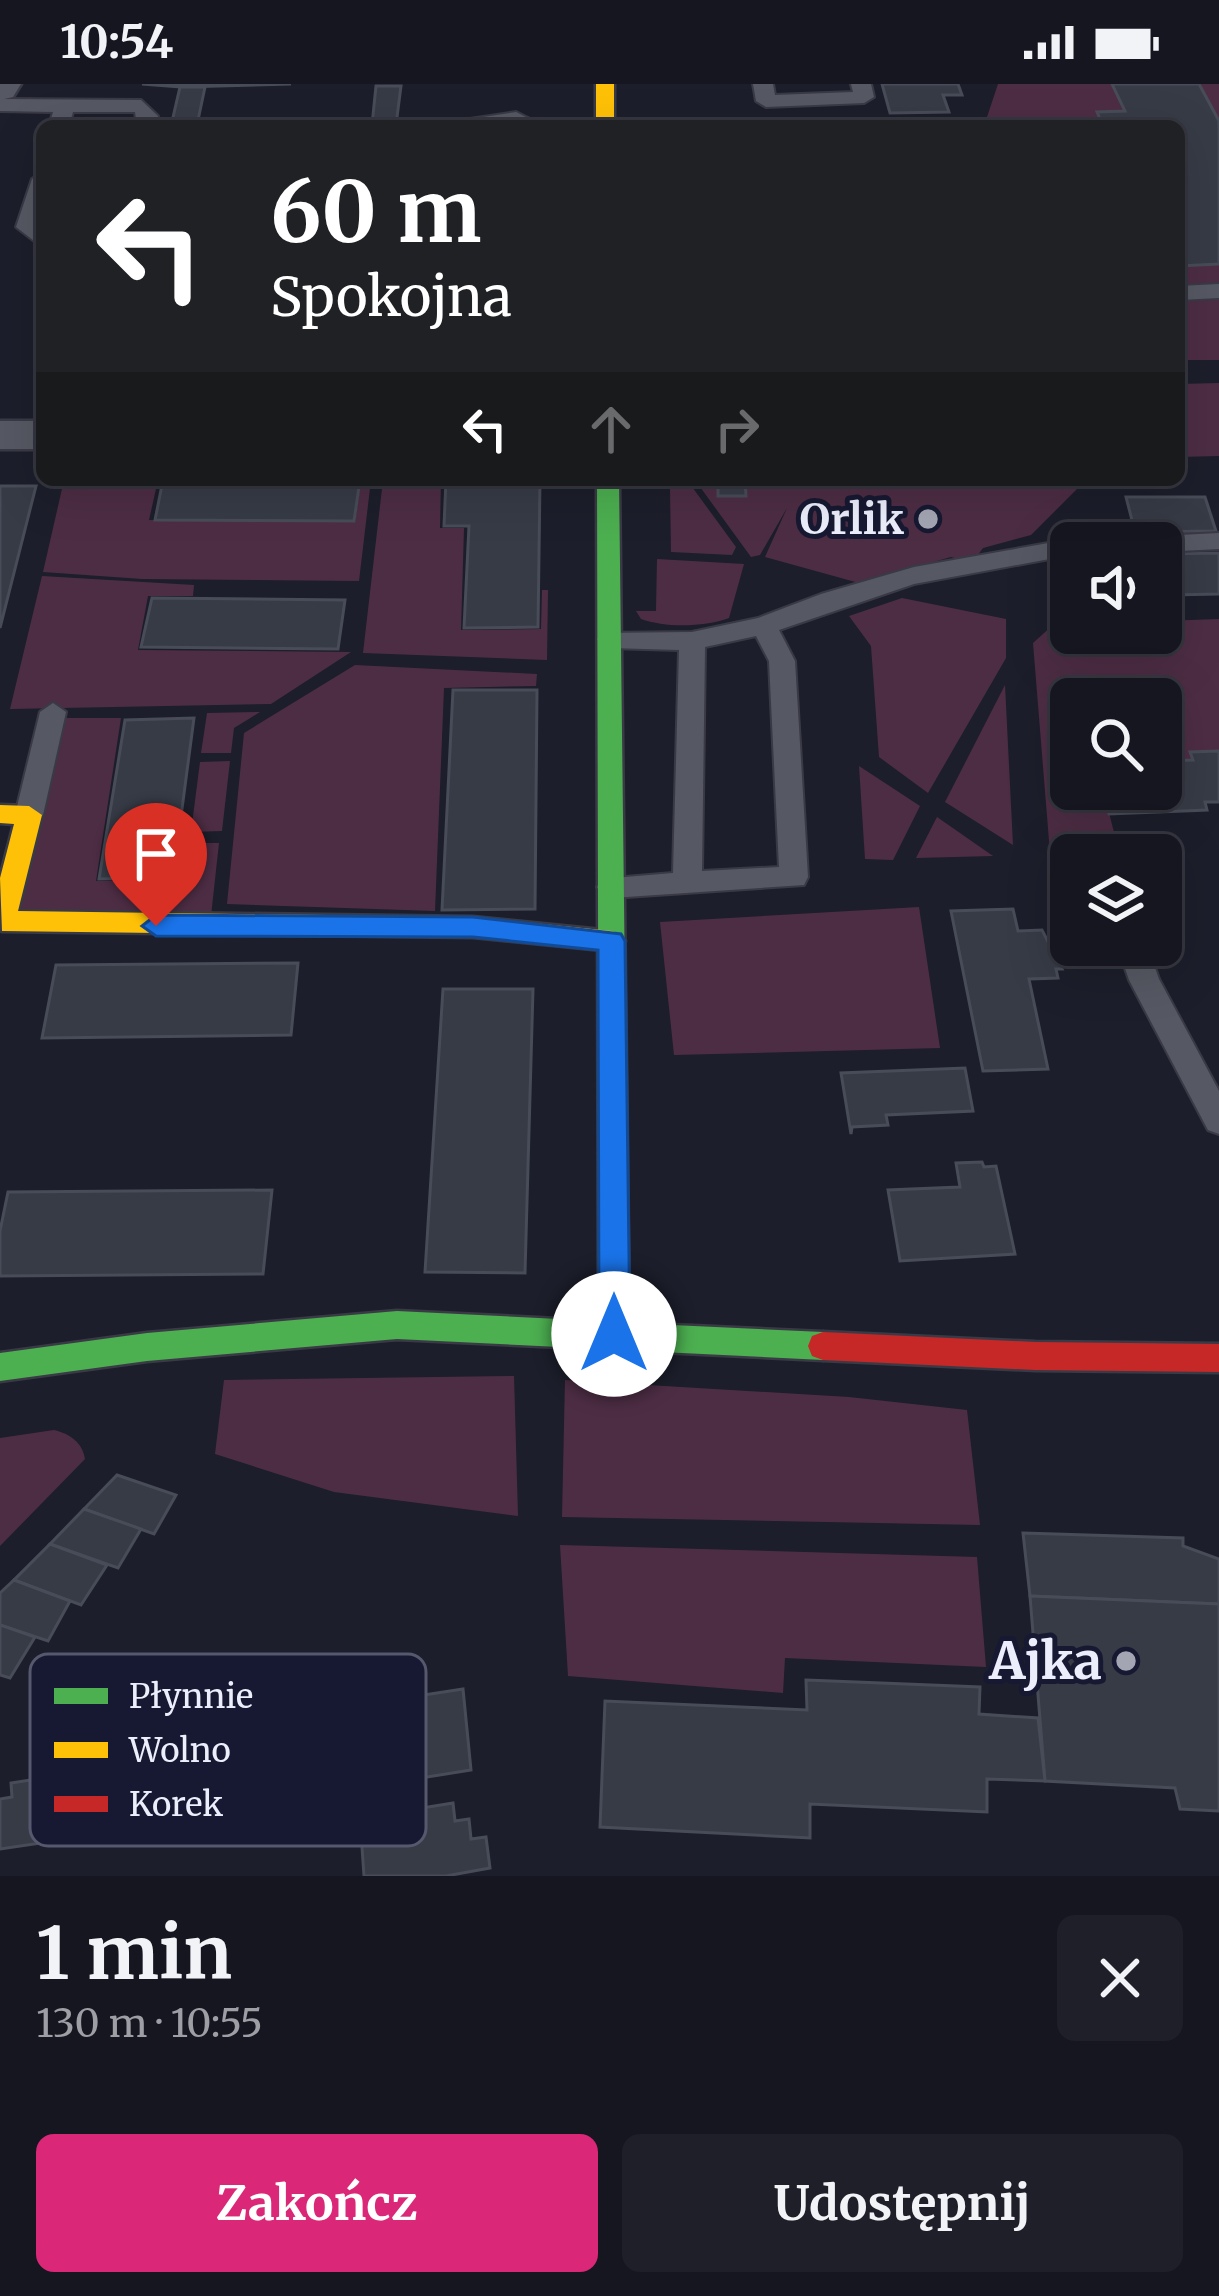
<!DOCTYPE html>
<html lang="pl">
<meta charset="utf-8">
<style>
body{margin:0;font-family:Merriweather,serif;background:#1e1f29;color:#f1f3f6;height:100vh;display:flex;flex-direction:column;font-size:45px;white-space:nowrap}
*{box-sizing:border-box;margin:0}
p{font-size:39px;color:#9d9fa5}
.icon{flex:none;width:66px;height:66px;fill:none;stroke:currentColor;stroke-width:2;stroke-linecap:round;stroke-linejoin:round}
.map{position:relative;height:1792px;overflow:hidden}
.sheet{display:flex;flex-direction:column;background:#151620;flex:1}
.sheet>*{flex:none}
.top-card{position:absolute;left:36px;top:36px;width:1149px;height:366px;border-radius:18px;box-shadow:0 12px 48px #0002,0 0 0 3px #34353e;background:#202124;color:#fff;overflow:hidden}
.controls{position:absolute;left:1050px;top:438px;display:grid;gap:24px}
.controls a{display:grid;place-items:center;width:132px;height:132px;border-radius:18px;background:#151620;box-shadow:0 12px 48px #0002,0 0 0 3px #34353e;font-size:60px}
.pin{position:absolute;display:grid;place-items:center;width:102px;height:102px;color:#fff;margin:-123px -51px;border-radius:50% 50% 50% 0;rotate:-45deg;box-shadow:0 0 12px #0007}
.pin .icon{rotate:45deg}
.me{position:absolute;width:132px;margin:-66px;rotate:0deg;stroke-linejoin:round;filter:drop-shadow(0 0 9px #0008)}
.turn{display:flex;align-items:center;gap:42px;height:252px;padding:0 36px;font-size:54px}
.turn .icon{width:156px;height:156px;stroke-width:2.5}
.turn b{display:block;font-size:84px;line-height:102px}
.lanes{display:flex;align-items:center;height:114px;padding:0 36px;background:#0003;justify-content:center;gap:60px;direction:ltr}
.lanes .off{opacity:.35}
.round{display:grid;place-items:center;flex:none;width:126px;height:126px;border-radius:18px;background:#1e1f29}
.head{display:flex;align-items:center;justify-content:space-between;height:204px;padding:0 36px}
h1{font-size:72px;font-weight:700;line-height:90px}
.primary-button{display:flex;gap:24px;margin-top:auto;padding:24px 36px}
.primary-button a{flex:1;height:138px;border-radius:18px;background:#db2777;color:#fff;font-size:48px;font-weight:700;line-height:138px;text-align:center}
.primary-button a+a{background:#1e1f29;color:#f1f3f6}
.status{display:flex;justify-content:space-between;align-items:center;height:84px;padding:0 60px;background:#151620;direction:ltr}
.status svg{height:33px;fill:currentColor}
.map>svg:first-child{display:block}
</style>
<div class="status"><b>10:54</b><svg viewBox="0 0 49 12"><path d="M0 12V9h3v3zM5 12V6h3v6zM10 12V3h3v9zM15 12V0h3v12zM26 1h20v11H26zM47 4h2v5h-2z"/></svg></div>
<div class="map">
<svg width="1219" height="1792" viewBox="0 0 1219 1792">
<rect width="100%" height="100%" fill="#1c1e2b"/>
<g fill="#4d2d44">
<polygon points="998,0 1219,0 1219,276 1179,276 1179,42 984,42"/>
<polygon points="1219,299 1219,372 1179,373 1179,300"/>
<polygon points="64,396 158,396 149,436 355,438 361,396 371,396 359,497 142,495 43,488"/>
<polygon points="383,396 441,396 440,444 464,444 461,546 541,545 542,506 548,506 547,576 363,569"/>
<polygon points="636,396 687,396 736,463 732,471 671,468 670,405 636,404"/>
<polygon points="695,396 1080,396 1081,401 1031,451 983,464 972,479 951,473 859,499 765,473 787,424 760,471 751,473"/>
<path d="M657 475 744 480 729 534C704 543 666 544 641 535L636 527H656Z"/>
<polygon points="42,492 194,501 193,512 148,512 138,566 351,568 271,620 10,625"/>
<polygon points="902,514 1006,535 1006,574 928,709 879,673 871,562 849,532"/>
<polygon points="1219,535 1219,667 1191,668 1193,676 1161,677 1161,615 1071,615 1071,705 1103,705 1119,768 1050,769 1033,559 1053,541 1071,540 1071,549 1161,549 1161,537"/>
<polygon points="355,581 537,590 536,602 444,604 435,827 227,820 244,649"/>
<polygon points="1005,601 1013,761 945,718"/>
<polygon points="260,628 234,644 231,669 201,669 207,629"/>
<polygon points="58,634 121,634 96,797 185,795 189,759 219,759 209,850 9,847"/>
<polygon points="230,677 222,747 191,748 200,678"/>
<polygon points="859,682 920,722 893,776 865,775"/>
<polygon points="937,733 993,772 916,774"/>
<polygon points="919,823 940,964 674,971 660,838"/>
<polygon points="514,1292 518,1432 334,1408 215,1370 224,1296"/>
<polygon points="565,1296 849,1313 967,1326 980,1441 562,1433"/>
<path d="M54 1346C70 1350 82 1358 85 1375L0 1462V1354Z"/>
<polygon points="560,1461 977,1473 986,1583 785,1574 783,1609 568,1592"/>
</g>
<g fill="#363b46" stroke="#484c58" stroke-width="3">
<polygon points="142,0 291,0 181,3"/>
<polygon points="882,0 958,0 962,11 943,11 949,28 890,29"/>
<polygon points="1112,0 1199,0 1219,37 1219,180 1179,182 1179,42 1103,42 1097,28 1125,27"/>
<polygon points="376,2 401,2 396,41 416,42 171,42 180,3 205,3 197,41 372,41"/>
<polygon points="163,396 360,396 354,437 155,436"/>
<polygon points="446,396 540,396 538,543 464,544 469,442 444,442"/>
<polygon points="718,396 745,396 746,412 718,412"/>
<polygon points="0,402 36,402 0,544"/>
<polygon points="1126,413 1205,413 1216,447 1135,448"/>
<polygon points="1219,469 1219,510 1170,511 1161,470"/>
<polygon points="152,514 345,516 338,565 141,563"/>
<polygon points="453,606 537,606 535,825 442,826"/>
<polygon points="194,634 173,793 99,795 125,636"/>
<polygon points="1219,667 1219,718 1205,718 1207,726 1109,730 1103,705 1161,705 1161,677 1193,676 1190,668"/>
<polygon points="1013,825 1018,847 1042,846 1062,885 1056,885 1058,894 1029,895 1048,985 983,987 951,827"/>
<polygon points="298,879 291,951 42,954 56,881"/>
<polygon points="443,905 533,905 525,1189 425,1188"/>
<polygon points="965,984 973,1027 886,1031 888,1041 852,1043 851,1050 841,989"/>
<polygon points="982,1078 984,1083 996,1082 1015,1170 900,1177 888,1106 960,1103 956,1079"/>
<polygon points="272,1106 263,1190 0,1192 0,1147 8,1108"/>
<polygon points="117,1391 176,1411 154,1450 84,1425"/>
<polygon points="84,1425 141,1445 118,1484 50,1460"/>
<polygon points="1023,1449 1183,1454 1183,1462 1219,1475 1219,1520 1030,1512"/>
<polygon points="50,1460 107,1481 81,1521 14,1496"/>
<polygon points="14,1496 70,1517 48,1557 0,1541 0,1509"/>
<polygon points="1030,1512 1219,1520 1219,1727 1180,1725 1175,1704 1045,1697"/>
<polygon points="0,1541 35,1553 10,1594 0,1591"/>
<polygon points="806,1596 980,1603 979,1630 1038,1634 1045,1697 987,1695 987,1728 810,1720 810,1754 600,1743 605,1617 807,1626"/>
<polygon points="463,1605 471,1686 358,1704 352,1622"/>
<polygon points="208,1679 211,1734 0,1765 0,1715 12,1713 11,1699 96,1686 96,1696"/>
<polygon points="453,1719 455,1737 469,1735 471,1755 486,1753 490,1784 446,1792 364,1792 360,1734"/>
</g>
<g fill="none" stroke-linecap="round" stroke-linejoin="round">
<g stroke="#393a45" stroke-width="4">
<g id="lane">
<polygon points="753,0 773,0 775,11 853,8 851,0 871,0 874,13 864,19 766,23 756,17"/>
<polygon points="0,15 141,16 158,32 157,42 137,42 135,28 73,28 69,42 49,42 53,28 0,27"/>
<polygon points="516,28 544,42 453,42 463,36"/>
<polygon points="42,89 38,142 42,163 16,143 32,95"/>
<polygon points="1219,200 1219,214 1179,216 1179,202"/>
<polygon points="1219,449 1219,465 1161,468 1161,459 1149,459 1161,452"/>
<path d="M1071 455 1081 459H1071V471L914 500 779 546 795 577 808 793 804 801 611 814 601 811 597 803 601 795 673 789 679 566 610 564 601 561 597 555 601 549 692 548 758 534 821 510 914 483ZM756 552 769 577 779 783 702 787 705 563Z"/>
<polygon points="53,619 66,628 43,731 29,741 15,731 40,628"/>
<polygon points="1117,861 1147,861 1159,895 1219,1007 1219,1050 1208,1046 1129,896"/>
</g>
</g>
<g stroke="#393a45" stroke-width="5">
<g id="street">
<polygon points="0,0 21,0 13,13 0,16"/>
<rect x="0" y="337" width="42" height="28"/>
</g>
</g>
<g stroke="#393a45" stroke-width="5">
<polygon id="fast" points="597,396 619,396 629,1239 823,1248 834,1252 838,1262 834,1272 823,1276 397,1255 147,1277 0,1297 0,1269 147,1249 397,1227 599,1237"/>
</g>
<g stroke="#393a45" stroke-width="5">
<g id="slow">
<rect x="596" y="0" width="18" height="42"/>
<polygon points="0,721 29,722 42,731 18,827 473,833 612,847 621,850 625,857 621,864 612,867 473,853 2,847 0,794 14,740 0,739"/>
</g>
</g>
<g stroke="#393a45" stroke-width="5">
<polygon id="jam" points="823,1248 1035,1258 1219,1260 1219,1288 1035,1286 823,1276 812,1272 808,1262 812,1252"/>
</g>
<use href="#lane" fill="#565863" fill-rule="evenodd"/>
<use href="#street" fill="#565863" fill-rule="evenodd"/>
<use href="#fast" fill="#4caf50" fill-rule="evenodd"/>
<use href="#slow" fill="#ffc107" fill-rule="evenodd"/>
<use href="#jam" fill="#c62828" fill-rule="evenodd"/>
</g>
<polygon fill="#1a73e8" stroke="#114b97" stroke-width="3" points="156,831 473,833 621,850 625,857 630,1250 625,1259 614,1263 603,1259 599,1250 598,866 473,853 156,852 142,842"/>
<g fill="#a3a5b3" stroke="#161931" stroke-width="4.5">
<circle cx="928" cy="435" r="12"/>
<circle cx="1126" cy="1577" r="12"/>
</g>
<g text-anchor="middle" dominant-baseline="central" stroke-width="10" stroke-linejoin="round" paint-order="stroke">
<g font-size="42" font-weight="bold" fill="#eceefc" stroke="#161931" text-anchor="end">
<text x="904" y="435">Orlik</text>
</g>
<g font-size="51" font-weight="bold" fill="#eceefc" stroke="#161931" text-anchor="end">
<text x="1102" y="1577">Ajka</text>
</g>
</g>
<rect x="30" y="1570" width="396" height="192" rx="18" fill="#161931" stroke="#56596e" stroke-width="3"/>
<rect x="54" y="1604" width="54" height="16" fill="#4caf50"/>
<rect x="54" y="1658" width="54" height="16" fill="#ffc107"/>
<rect x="54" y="1712" width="54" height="16" fill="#c62828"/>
<g font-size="33" fill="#eceefc">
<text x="129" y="1624">Płynnie</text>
<text x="129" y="1678">Wolno</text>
<text x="129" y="1732">Korek</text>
</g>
</svg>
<div class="controls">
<a><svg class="icon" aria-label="sound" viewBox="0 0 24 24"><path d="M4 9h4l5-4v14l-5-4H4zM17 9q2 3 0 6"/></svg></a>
<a><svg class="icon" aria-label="search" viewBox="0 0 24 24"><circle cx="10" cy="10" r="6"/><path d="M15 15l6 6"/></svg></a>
<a><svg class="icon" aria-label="layers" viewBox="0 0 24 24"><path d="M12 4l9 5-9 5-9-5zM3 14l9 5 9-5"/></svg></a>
</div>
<div class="pin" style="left:156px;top:842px;background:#d93025"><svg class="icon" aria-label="arrive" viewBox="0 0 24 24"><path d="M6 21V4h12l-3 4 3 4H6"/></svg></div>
<svg class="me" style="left:614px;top:1250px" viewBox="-20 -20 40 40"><circle r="19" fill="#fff"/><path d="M0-13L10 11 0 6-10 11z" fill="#1a73e8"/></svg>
<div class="top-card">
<div class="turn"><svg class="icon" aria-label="left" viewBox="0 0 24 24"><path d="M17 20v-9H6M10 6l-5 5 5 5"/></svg><div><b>60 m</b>Spokojna</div></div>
<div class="lanes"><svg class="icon" aria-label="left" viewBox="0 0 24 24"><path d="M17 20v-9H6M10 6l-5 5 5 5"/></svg><svg class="icon off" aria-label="ahead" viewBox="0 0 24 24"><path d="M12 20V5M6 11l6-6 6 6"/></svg><svg class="icon off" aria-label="right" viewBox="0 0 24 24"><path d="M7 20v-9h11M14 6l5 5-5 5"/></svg></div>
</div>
</div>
<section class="sheet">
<div class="head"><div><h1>1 min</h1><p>130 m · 10:55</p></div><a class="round"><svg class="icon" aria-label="close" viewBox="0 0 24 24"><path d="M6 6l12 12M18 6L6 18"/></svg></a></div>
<div class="primary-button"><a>Zakończ</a><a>Udostępnij</a></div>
</section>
